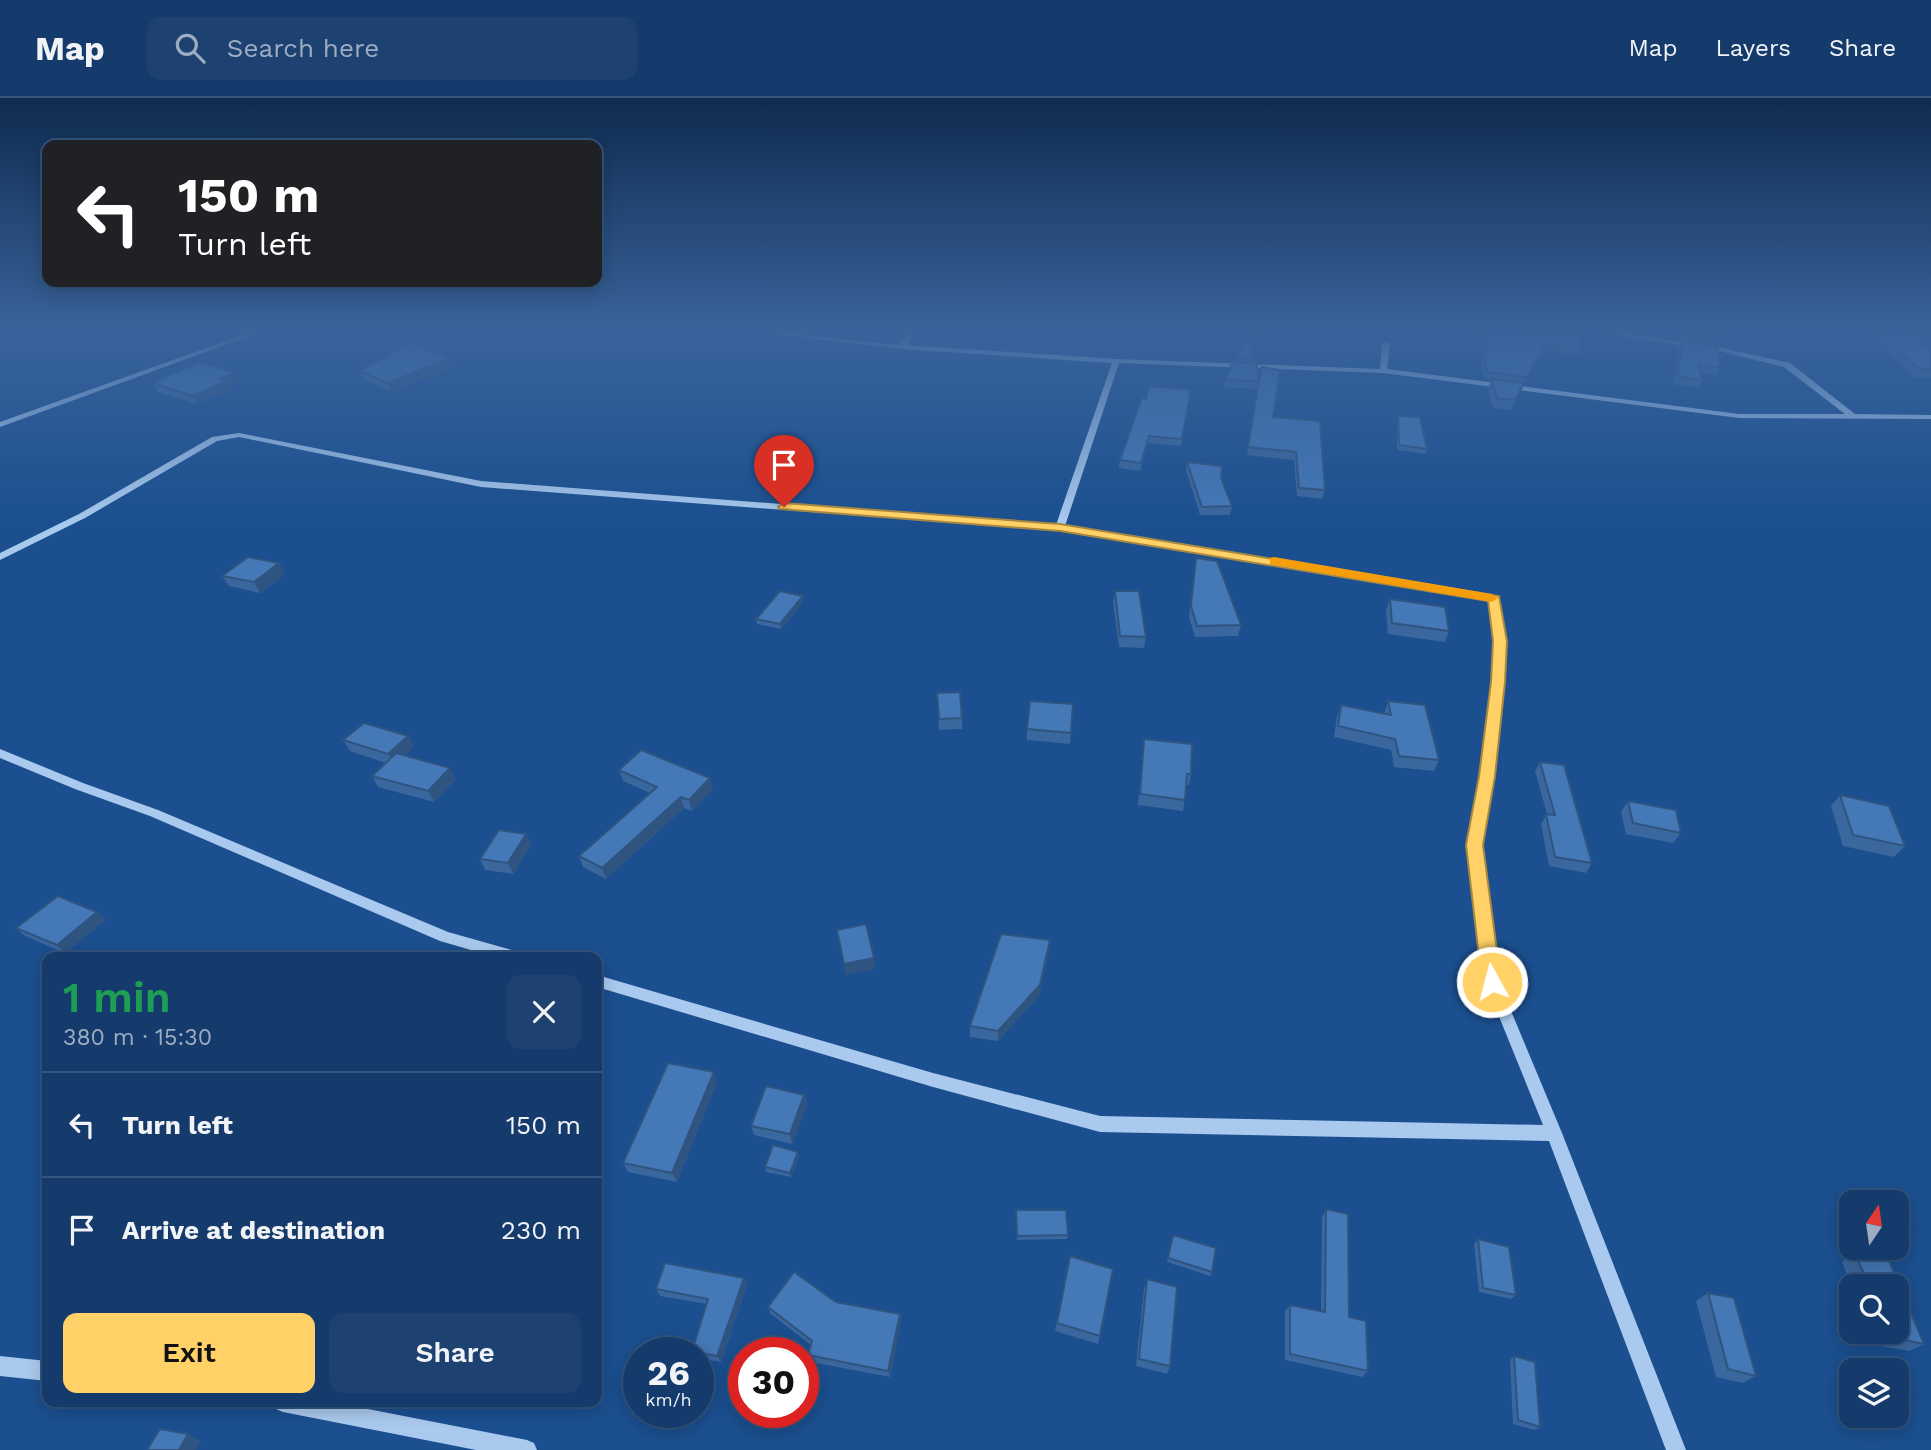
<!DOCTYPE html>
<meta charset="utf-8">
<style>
body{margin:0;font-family:"Work Sans",sans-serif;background:#1d4271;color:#f1f3f6;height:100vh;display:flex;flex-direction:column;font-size:26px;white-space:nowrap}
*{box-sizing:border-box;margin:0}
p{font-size:23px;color:#9dadc1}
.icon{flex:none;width:38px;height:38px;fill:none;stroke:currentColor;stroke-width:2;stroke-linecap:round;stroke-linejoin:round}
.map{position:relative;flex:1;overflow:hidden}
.details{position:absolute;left:42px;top:854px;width:560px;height:455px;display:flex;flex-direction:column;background:#143b6b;border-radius:14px;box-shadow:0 4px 18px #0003,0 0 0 2px #33557e}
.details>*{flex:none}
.top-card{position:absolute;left:42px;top:42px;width:560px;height:147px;border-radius:14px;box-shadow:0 4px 18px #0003,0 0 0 2px #33557e;background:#202124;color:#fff;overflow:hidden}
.needle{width:46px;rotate:13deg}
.controls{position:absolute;left:1839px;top:1092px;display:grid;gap:14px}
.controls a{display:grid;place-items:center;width:70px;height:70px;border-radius:14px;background:#143b6b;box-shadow:0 4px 18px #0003,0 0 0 2px #33557e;font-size:35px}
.speed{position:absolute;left:623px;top:1239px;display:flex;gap:14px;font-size:35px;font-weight:700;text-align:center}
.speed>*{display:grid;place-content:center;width:91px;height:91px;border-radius:50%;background:#143b6b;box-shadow:0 4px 18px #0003,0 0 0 2px #33557e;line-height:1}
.speed small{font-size:18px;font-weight:400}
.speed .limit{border:10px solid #d22;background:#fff;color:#111}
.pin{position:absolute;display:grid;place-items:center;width:60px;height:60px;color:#fff;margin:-72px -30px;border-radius:50% 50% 50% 0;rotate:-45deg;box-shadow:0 0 7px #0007}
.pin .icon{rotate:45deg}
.me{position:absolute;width:77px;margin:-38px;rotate:353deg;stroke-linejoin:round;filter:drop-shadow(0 0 5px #0008)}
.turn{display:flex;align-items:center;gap:24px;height:147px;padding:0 21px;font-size:32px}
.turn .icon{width:91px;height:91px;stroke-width:2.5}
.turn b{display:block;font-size:49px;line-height:60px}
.round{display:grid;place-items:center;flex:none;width:74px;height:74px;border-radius:14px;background:#1d4271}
.summary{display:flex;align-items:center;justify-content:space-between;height:119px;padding:0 21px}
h1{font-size:42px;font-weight:600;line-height:52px;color:#1e9e55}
.primary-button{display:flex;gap:14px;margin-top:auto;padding:14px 21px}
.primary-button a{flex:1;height:80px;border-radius:14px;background:#ffd166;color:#111;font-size:28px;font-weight:600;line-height:80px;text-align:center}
.primary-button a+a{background:#1d4271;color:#f1f3f6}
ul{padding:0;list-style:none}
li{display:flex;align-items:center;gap:21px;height:105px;padding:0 21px;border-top:2px solid #33557e}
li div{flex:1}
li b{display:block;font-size:26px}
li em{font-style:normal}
header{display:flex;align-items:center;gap:42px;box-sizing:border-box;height:98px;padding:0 35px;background:#143b6b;border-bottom:2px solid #33557e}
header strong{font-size:33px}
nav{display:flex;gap:38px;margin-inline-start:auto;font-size:24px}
.search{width:490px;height:63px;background:#1d4271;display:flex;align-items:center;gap:18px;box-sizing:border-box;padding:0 24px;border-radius:14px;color:#9dadc1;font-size:26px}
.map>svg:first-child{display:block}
</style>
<header>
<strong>Map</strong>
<div class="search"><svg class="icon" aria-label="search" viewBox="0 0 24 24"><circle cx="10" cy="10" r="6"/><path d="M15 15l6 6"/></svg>Search here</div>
<nav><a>Map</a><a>Layers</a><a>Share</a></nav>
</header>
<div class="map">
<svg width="1931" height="1352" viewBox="0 0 1931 1352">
<rect width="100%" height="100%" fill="#1b4f8f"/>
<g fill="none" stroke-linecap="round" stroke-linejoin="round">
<g fill="#a9c9ee" fill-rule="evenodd">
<polygon points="248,235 258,235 0,329 0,324"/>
<polygon points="761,235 787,235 899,247 910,235 917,235 907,247 1116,261 1380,271 1382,246 1386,244 1390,246 1387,271 1739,316 1845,316 1784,269 1723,254 1603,235 1622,235 1723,250 1790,265 1855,316 1931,317 1931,321 1739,320 1383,275 1119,265 1065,428 1494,498 1499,501 1505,543 1504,584 1493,678 1481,747 1499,884 1562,1035 1686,1352 1666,1352 1549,1043 1100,1034 933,989 597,889 597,877 933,975 1100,1018 1543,1027 1485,884 1467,747 1481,678 1492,584 1495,543 1489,503 1060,433 481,389 239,339 217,343 85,420 0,462 0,455 79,416 212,339 239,335 481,383 1056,427 1112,265 901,251"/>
<polygon points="0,651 83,685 158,712 448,834 515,853 520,855 522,859 495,859 440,843 150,718 75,691 0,660"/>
<polygon points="0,1258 47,1263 47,1283 0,1278"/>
<polygon points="273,1304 332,1304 527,1342 534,1345 537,1352 476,1352 283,1314 276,1311"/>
</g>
</g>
<g fill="#3a679d">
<polygon points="1487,235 1578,235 1582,250 1579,257 1542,253 1525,286 1523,286 1511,312 1493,310 1488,291 1491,282 1485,281 1481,267 1485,258 1484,258"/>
<polygon points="1683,235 1714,235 1715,241 1712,246 1681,241"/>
<polygon points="1870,235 1912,235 1931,252 1931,280 1914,279"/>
<polygon points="1683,242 1720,270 1716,277 1700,275 1702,282 1698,290 1673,286 1679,250"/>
<polygon points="1238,258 1254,259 1253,264 1237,263"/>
<polygon points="454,269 391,294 364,282 360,273"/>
<polygon points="235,275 240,283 229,288 231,291 197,306 158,294 153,285"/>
<polygon points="1225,282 1259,283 1273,319 1325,392 1322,401 1297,398 1294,362 1247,357 1258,291 1223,289"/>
<polygon points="1191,292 1181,348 1148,345 1140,373 1119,370 1120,362 1146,301"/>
<polygon points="1398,318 1427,351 1425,356 1397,352 1397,322"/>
<polygon points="1187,364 1221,380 1232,408 1230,417 1200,417 1186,372"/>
<polygon points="1196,460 1241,527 1238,538 1195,539 1189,519"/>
<polygon points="279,465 285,476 260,495 229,488 222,478"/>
<polygon points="1115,493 1146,539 1144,550 1119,549 1113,504"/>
<polygon points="1390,501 1449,533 1445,544 1388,536 1386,512"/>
<polygon points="803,504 781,531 757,526 756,521"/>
<polygon points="937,595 962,620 962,631 939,632"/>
<polygon points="1388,603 1439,662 1434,673 1394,669 1391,652 1334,639 1337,618 1341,607 1384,616"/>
<polygon points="1073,606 1070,646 1027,642 1027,631"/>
<polygon points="408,638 414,649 404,658 456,681 434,704 378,689 372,678 386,665 350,653 343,642"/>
<polygon points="1144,641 1191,676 1189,687 1187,687 1183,713 1138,707"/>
<polygon points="1540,664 1592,765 1586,775 1549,768 1541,726 1547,716 1535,673"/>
<polygon points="619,672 713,691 692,713 684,710 606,781 583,769 579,758 650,695 623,683"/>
<polygon points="1840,697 1905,748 1894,759 1843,748 1831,708"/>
<polygon points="1628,703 1681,735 1673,745 1626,736 1621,714"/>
<polygon points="526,736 531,747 513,776 485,772 480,761"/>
<polygon points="105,822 65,855 25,838 16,830"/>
<polygon points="1049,852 1039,898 998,943 970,939 970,928"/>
<polygon points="717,984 677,1084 628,1074 623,1065"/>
<polygon points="804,997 807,1007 792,1046 754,1037 751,1028"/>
<polygon points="798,1054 799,1058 791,1079 766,1074 765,1069"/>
<polygon points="1326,1111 1349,1219 1368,1273 1362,1279 1285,1262 1285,1213 1290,1207 1321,1213 1322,1119"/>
<polygon points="1016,1112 1068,1137 1067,1141 1017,1142"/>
<polygon points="1173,1137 1212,1174 1210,1178 1167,1164"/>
<polygon points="1478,1141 1516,1197 1511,1201 1479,1194 1474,1146"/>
<polygon points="1855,1155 1888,1160 1924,1246 1909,1253 1874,1247 1869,1234 1897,1234 1897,1188 1852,1188 1842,1164"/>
<polygon points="1070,1158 1100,1238 1098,1246 1055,1233"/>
<polygon points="1147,1181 1170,1268 1167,1276 1136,1268 1144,1190"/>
<polygon points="747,1186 721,1264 698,1260 698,1255 692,1255 692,1253 707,1206 660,1198 656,1191"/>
<polygon points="1708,1195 1756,1278 1743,1285 1716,1279 1696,1203"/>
<polygon points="836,1204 900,1216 901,1224 890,1279 811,1264 808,1257 811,1247 771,1216 768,1209"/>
<polygon points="1514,1258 1540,1329 1535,1332 1513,1326 1510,1262"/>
</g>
<g fill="#305480">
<polygon points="1545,246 1542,253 1525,286 1527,279"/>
<polygon points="451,260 454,269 391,294 387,285"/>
<polygon points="235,275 240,283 229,288 231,291 197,306 193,298 220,281"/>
<polygon points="279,465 285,476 260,495 254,484"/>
<polygon points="803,498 803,504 781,531 780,526"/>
<polygon points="408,638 414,649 394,667 388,656"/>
<polygon points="450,670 456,681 434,704 428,693"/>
<polygon points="710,680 713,691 692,713 689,702"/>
<polygon points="681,699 684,710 606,781 602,770"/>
<polygon points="526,736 531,747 513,776 508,765"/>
<polygon points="97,814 105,822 65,855 57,847"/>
<polygon points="1050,842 1049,852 1039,898 998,943 998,933"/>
<polygon points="874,860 875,871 845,877 844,866"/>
<polygon points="714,974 717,984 677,1084 672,1075"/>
<polygon points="804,997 807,1007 792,1046 790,1036"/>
<polygon points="798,1054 799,1058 791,1079 790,1075"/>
<polygon points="744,1180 747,1186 721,1264 717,1258"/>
<polygon points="900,1216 901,1224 890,1279 888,1273"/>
<polygon points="188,1336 201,1343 196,1352 179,1352"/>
</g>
<g fill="#4478b7" stroke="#305480" stroke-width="2">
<polygon points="1489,235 1578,235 1582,250 1545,246 1527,279 1488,274 1484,260 1489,251 1486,251"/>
<polygon points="1684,235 1714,235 1715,241 1683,237"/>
<polygon points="1881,235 1912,235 1931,252 1931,272 1919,271"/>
<polygon points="1249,236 1254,259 1238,258"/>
<polygon points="1683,242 1717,248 1720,270 1699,266 1702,282 1677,278"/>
<polygon points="410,245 451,260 387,285 360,273"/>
<polygon points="199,264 235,275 220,281 227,283 193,298 153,285"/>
<polygon points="1233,264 1256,265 1259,283 1262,269 1280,272 1273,319 1320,323 1325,392 1299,390 1296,354 1248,349 1259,283 1225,282"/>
<polygon points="1491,281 1524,285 1515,302 1497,300"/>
<polygon points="1149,288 1191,292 1182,341 1149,338 1141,365 1120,362 1142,300 1146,301"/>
<polygon points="1398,318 1420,319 1427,351 1399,347"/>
<polygon points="1187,364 1222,368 1221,380 1232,408 1202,409"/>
<polygon points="248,459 279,465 254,484 222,478"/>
<polygon points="1196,460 1217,463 1241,527 1197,528 1191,508"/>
<polygon points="780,493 803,498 780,526 756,521"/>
<polygon points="1115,493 1139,493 1146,539 1120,538"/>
<polygon points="1390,501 1445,509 1449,533 1392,525"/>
<polygon points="960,594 962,620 939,621 937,595"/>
<polygon points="1030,603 1073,606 1071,635 1027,631"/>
<polygon points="1388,603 1425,607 1439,662 1399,658 1395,641 1338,628 1341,607 1391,617"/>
<polygon points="364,625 408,638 388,656 343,642"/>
<polygon points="1144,641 1192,646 1191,676 1187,676 1185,702 1140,696"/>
<polygon points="641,652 710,680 689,702 681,699 602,770 579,758 657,689 619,672"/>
<polygon points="396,655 450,670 428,693 372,678"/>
<polygon points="1540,664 1564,667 1592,765 1555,759 1546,716 1555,717"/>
<polygon points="1840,697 1889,708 1905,748 1853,737"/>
<polygon points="1628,703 1676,712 1681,735 1633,725"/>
<polygon points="499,732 526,736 508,765 480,761"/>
<polygon points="58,798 97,814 57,847 16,830"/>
<polygon points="866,826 874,860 844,866 837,832"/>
<polygon points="1001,836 1050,842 1040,887 998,933 970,928"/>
<polygon points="668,965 714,974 672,1075 623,1065"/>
<polygon points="766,988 804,997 790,1036 751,1028"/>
<polygon points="773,1047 798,1054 790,1075 765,1069"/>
<polygon points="1326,1111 1348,1116 1349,1219 1366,1223 1368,1273 1290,1256 1290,1207 1325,1214"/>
<polygon points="1016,1112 1066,1112 1068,1137 1017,1138"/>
<polygon points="1173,1137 1216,1150 1212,1174 1168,1160"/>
<polygon points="1478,1141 1509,1149 1516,1197 1483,1190"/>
<polygon points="1855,1155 1888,1160 1924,1246 1889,1239 1887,1234 1897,1234 1897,1188 1869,1188"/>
<polygon points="1070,1158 1113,1171 1100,1238 1057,1225"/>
<polygon points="665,1165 744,1180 717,1258 692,1253 708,1201 656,1191"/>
<polygon points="794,1174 836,1204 900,1216 888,1273 808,1257 812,1243 768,1209"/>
<polygon points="1147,1181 1177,1189 1170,1268 1139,1261"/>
<polygon points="1708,1195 1734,1200 1756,1278 1728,1271"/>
<polygon points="1514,1258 1535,1264 1540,1329 1518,1322"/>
<polygon points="160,1331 188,1336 179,1352 147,1352"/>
</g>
<linearGradient id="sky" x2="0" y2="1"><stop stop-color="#0f2b4f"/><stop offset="0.55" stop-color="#39639b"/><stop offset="1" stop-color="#39639b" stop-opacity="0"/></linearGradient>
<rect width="1931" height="425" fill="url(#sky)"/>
<polygon fill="#ffd166" stroke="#a68842" stroke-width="2" points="784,405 1060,426 1499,498 1507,543 1505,584 1495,678 1483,747 1501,884 1498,889 1492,892 1485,889 1482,884 1466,747 1479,678 1491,584 1493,543 1488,503 1060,433 780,411 778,409"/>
<polygon fill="#f59e0b" points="1274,459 1492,496 1498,500 1492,504 1270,466 1270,460"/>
</svg>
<div class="controls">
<a><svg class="needle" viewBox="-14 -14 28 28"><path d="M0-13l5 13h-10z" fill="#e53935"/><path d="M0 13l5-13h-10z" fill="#9dadc1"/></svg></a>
<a><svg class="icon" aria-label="search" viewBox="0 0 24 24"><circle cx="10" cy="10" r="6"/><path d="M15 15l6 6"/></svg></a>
<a><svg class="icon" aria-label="layers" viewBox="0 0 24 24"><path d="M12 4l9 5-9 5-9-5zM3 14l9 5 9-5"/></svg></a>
</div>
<div class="speed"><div>26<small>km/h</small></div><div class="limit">30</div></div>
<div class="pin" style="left:784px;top:409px;background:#d93025"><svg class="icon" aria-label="arrive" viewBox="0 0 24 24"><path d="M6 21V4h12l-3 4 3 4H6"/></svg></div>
<svg class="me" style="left:1492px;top:884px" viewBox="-20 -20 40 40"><circle r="17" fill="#ffd166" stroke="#fff" stroke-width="3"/><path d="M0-11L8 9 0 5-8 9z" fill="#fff"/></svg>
<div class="top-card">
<div class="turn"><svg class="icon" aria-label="left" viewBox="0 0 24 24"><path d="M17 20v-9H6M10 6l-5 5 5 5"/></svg><div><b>150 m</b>Turn left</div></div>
</div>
<section class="details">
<div class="summary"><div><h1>1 min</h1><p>380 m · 15:30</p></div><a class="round"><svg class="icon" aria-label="close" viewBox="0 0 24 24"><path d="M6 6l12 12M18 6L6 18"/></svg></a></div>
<ul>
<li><svg class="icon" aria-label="left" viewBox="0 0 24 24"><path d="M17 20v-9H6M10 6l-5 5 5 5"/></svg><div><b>Turn left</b></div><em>150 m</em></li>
<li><svg class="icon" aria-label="arrive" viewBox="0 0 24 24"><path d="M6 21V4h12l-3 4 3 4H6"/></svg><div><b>Arrive at destination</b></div><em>230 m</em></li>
</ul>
<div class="primary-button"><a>Exit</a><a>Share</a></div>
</section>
</div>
